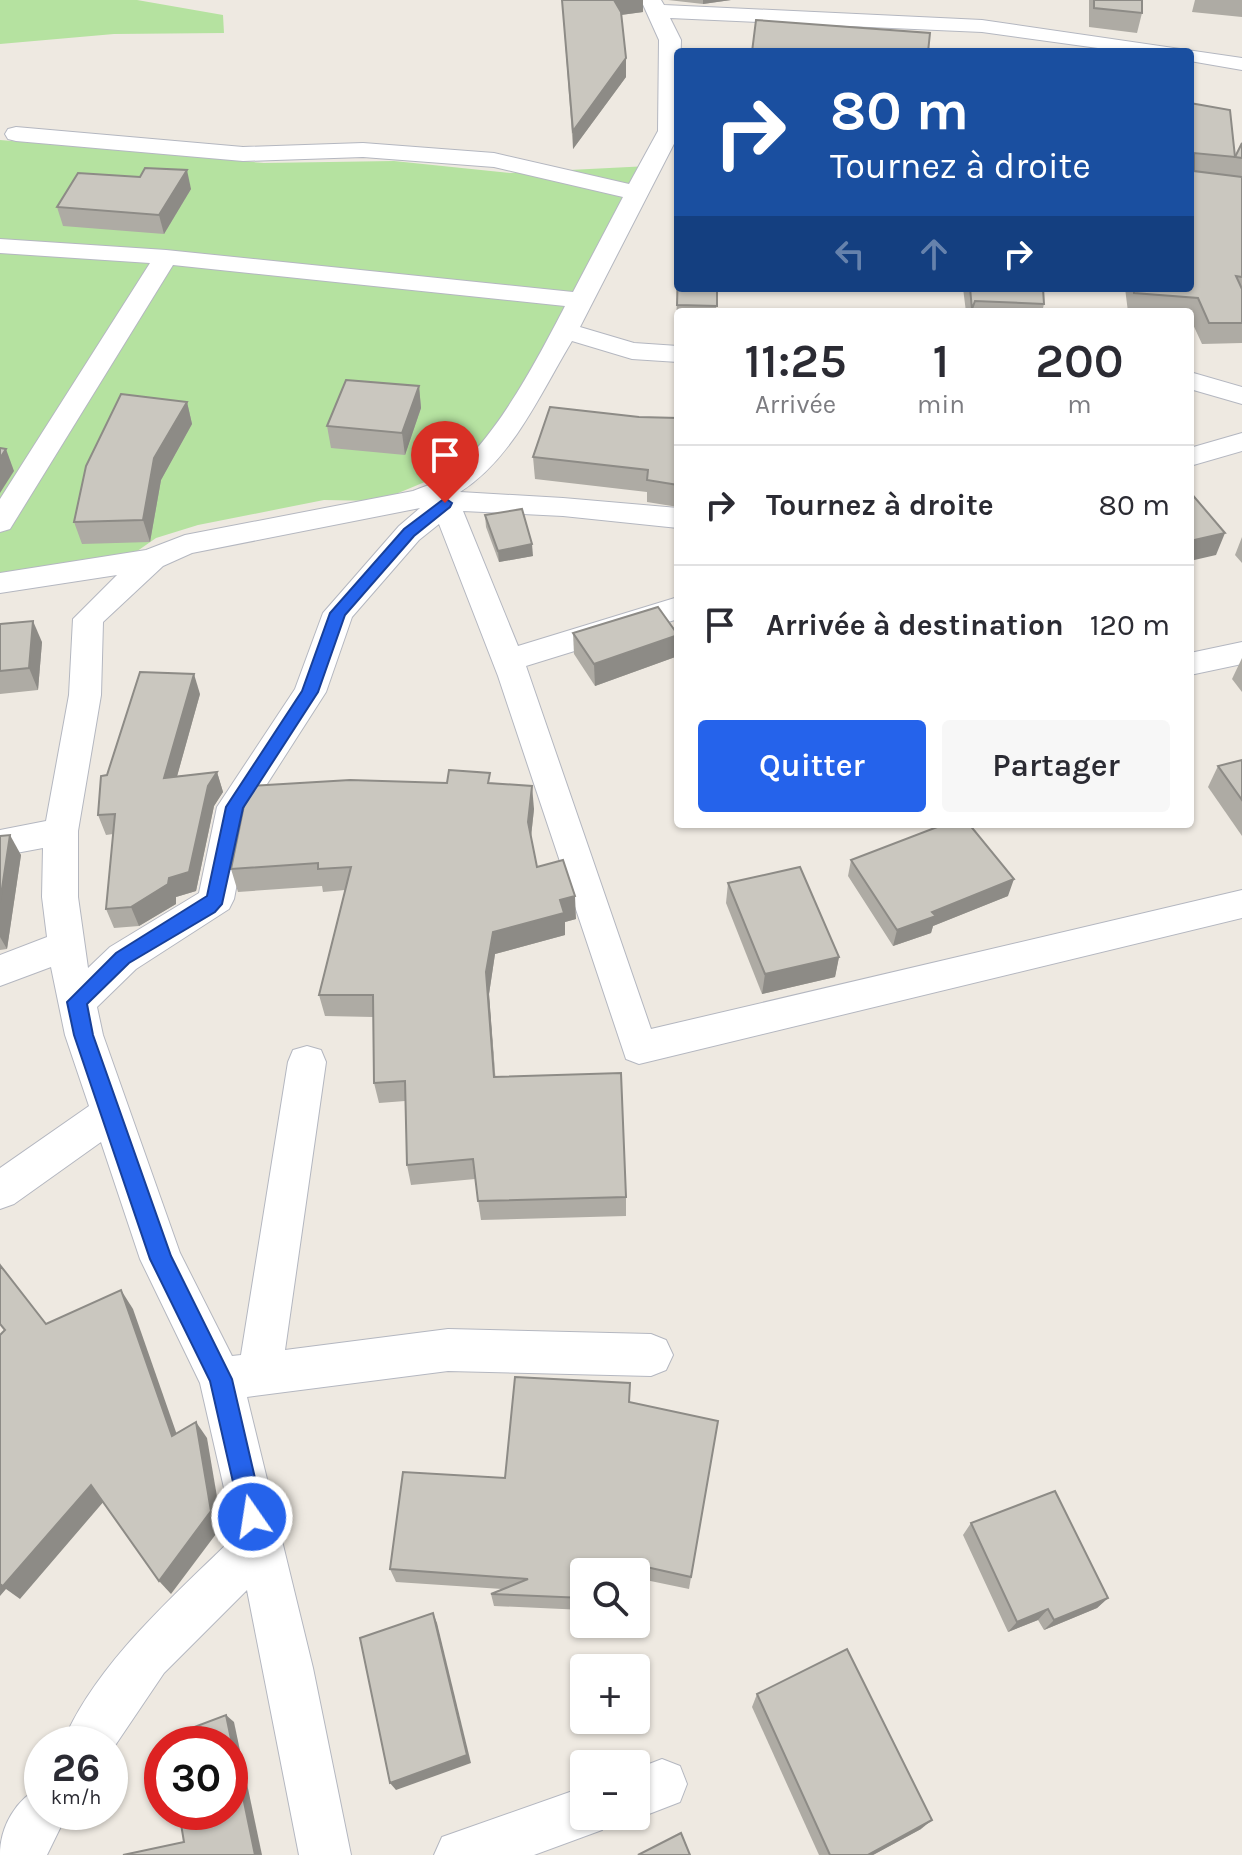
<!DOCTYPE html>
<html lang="fr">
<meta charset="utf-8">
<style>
body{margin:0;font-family:Karla,sans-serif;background:#f7f7f7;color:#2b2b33;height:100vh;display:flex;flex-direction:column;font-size:30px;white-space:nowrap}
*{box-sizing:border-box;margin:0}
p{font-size:26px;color:#7c7c81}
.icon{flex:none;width:44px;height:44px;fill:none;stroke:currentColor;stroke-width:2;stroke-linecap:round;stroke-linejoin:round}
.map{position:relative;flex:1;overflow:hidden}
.sheet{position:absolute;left:674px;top:308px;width:520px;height:520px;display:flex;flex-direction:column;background:#fff;border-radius:8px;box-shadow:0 2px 6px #0004}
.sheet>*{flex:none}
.hud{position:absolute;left:674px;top:48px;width:520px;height:244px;border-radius:8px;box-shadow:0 2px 6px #0004;background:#1a4fa0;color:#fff;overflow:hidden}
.fabs{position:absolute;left:570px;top:1558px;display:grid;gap:16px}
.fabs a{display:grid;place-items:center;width:80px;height:80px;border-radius:8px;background:#fff;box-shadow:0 2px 6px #0004;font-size:40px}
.speed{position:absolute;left:24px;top:1726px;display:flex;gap:16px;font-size:40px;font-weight:700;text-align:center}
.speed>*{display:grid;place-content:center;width:104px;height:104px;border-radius:50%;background:#fff;box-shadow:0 2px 6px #0004;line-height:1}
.speed small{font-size:20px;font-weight:400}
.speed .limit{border:12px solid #d22;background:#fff;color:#111}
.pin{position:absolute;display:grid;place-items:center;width:68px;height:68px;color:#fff;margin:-82px -34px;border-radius:50% 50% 50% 0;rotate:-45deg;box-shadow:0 0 8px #0007}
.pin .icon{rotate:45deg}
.me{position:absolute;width:88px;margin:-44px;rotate:347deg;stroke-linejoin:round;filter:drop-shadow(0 0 6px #0008)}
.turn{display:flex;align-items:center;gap:28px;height:168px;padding:0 24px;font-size:36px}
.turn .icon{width:104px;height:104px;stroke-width:2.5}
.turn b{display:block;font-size:56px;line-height:68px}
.lanes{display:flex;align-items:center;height:76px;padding:0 24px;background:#0003;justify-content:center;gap:40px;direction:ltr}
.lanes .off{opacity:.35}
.eta{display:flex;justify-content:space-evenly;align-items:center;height:136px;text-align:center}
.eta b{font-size:48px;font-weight:600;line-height:56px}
.button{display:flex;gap:16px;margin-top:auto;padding:16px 24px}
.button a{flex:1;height:92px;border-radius:8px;background:#2563eb;color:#fff;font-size:32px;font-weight:600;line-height:92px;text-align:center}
.button a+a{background:#f7f7f7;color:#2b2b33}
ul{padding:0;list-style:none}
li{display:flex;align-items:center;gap:24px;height:120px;padding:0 24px;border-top:2px solid #e1e1e2}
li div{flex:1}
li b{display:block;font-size:30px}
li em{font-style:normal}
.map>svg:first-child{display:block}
</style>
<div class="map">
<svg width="1242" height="1855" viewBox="0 0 1242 1855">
<rect width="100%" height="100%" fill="#eee9e1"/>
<g fill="#b5e2a0">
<polygon points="0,0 137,0 223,15 224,33 114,34 0,44"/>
<polygon points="0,140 264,163 394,161 510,173 649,166 581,300 532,366 526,398 461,467 379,501 324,500 198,525 156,538 110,570 0,593"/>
</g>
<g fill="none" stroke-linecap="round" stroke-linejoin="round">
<g stroke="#b4b7c0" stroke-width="2">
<g id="minor">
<path d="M641 0H661L664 5 982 20 1242 58V70L1190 61V52H1127L982 32 670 18 681 40 678 136 580 327 634 343 678 346V362L632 359 572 341C540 394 513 458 460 492L563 498 678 508V528L563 516 463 511 518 646 678 597V619L526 666 651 1029 1242 890V918L639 1064 626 1059 498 676 439 524 419 540 352 617 326 692 251 809 234 899 229 909 136 969 97 1007 103 1035 180 1253 232 1356 241 1355 288 1062 293 1050 307 1046 321 1050 326 1062 285 1350 448 1329 651 1334 666 1340 673 1355 666 1370 651 1376 448 1371 247 1397 313 1668 351 1855H299L247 1590 164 1673 110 1753V1744H62C95 1664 174 1596 235 1536L200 1383 140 1259 101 1142 14 1204 0 1209V1168L89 1106 65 1035 51 967 0 986V955L47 937 42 897 43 848 0 856V830L46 821 69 695 73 619 117 575 0 593V573L146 550 185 535 413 491C422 487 433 484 442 479 491 450 539 356 565 306L173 265 10 529 0 532V499L150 263 0 253V239L166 250 573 292 623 197 494 167 363 157 243 161 16 141 8 139 5 134 8 129 16 127 243 147 363 143 494 153 629 184 658 131 659 40ZM420 508 399 526 323 613 295 689 217 807 199 893 110 947 88 968 78 897V831L101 695 103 622 163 566 192 553Z"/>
<polygon points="1190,372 1242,387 1242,404 1190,389"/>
<polygon points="1242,433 1242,451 1190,466 1190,448"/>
<polygon points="1242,642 1242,664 1190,675 1190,653"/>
<polygon points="662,1759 680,1766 687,1784 680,1802 636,1819 628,1816 636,1816 636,1769"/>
<path d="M42 1787V1812H68L47 1855H0C0 1827 16 1798 42 1787Z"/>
<polygon points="584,1787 584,1816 608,1816 602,1830 534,1855 434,1855 442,1837"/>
</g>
</g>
<use href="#minor" fill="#fff" fill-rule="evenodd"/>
</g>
<g fill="#aeaba4">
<polygon points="562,0 643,0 643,12 621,15 626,58 626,77 573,149"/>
<polygon points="668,0 731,0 703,4"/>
<polygon points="1089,0 1142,0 1142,13 1137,33 1089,27"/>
<polygon points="1195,0 1242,0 1242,17 1192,12"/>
<polygon points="1190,103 1235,157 1229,176 1235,157 1242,143 1242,343 1202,344 1190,318 1190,312 1128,312 1125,288 1190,288"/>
<polygon points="140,177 191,189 164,234 63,226 57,207"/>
<polygon points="678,267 717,288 716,312 678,312 678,327 676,327"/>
<polygon points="963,288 1043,288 1044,304 1042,312 966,312"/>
<polygon points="419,386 421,408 405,455 331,448 327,426"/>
<polygon points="187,402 192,424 161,480 150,542 82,544 74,522"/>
<polygon points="639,417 678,418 678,507 647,502 647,492 535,479 533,457"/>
<polygon points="485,515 533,556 499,562 486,527"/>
<polygon points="1242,537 1242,563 1235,555"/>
<polygon points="0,624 42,642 38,690 0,694"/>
<polygon points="573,633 678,656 595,686 574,654"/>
<polygon points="1242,658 1242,692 1232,679"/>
<polygon points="200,694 177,776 217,772 223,792 214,806 196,891 176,897 176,904 139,926 114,928 106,909 113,834 106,835 98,815 107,775"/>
<polygon points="1242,760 1242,836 1208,787 1218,766"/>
<polygon points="447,783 491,783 534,809 531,837 537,867 576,919 565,922 565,935 495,954 489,994 495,1077 626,1197 626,1216 481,1220 475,1179 411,1185 407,1165 405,1101 379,1103 374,1083 373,1017 325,1016 319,995 345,890 323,892 322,886 238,892 231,869"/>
<polygon points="0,836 21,855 7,949 0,950"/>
<polygon points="851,860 1008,896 933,926 931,933 893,946 848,876"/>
<polygon points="728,883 839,957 835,977 762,994 726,903"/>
<polygon points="629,1402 718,1421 689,1589 636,1578 636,1572 584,1572 584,1610 494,1606 491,1594 502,1589 396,1582 390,1569 505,1478"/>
<polygon points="971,1523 1108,1598 1097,1608 1044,1630 1038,1620 1008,1632 963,1535"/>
<polygon points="757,1694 921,1829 873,1855 819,1855 752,1707"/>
</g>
<g fill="#8d8b86">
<polygon points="613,0 643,0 643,12 613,16"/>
<polygon points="703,0 731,0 703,4"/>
<polygon points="626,58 626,77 573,149 573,131"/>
<polygon points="187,170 191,189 164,234 159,215"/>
<polygon points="419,386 421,408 405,455 402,433"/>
<polygon points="187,402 192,424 161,480 150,542 143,520 154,458"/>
<polygon points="6,449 14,471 0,493 0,458"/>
<polygon points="1225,533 1216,555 1190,561 1190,541"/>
<polygon points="532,544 533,556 499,562 498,551"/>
<polygon points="33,621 42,642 38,690 29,668"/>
<polygon points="678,635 678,656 595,686 594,664"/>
<polygon points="194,674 200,694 171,798 164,778"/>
<polygon points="217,772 223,792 214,806 196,891 176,897 176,904 139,926 131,907 169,878 208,786"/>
<polygon points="532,786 534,809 530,845 528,822"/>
<polygon points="10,835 21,855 7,949 0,937 0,902"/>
<polygon points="1014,879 1008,896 933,926 931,933 893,946 897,930 932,912"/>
<polygon points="575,896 576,919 565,922 565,935 495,954 489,994 497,1098 486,972 493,932 560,900"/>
<polygon points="839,957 835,977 762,994 765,974"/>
<polygon points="121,1290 133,1309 183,1452 172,1436"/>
<polygon points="196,1422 207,1438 222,1526 171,1594 159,1581"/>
<polygon points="91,1485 105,1500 20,1599 6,1589 0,1596 0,1582"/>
<polygon points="1108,1598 1097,1608 1044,1630 1054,1620"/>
<polygon points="1048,1609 1038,1620 1008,1632 1017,1622"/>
<polygon points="433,1613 437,1623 471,1763 396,1790 390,1783"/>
<polygon points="226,1715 234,1722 262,1855 255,1855"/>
<polygon points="932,1820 921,1829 873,1855 868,1855"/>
</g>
<g fill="#cac7bf" stroke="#8d8b86" stroke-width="2">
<polygon points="562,0 614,0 621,12 626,58 573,131"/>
<polygon points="1094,0 1142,0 1142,13 1094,8"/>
<polygon points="756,20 930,33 928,52 752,52"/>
<polygon points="1190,103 1230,110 1235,157 1194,153 1194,171 1242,177 1242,277 1236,276 1242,289 1242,323 1209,323 1198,298 1134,293 1134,288 1190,288"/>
<polygon points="1242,143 1242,158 1235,157"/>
<polygon points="145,168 187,170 159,215 57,207 78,173 140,177"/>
<polygon points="678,267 678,288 717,288 717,306 677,305"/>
<polygon points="970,288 1043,288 1044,304 975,301 972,309"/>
<polygon points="346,380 419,386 402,433 327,426"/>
<polygon points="121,394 187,402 154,458 143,520 74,522 86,466"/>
<polygon points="550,407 639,417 678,418 678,485 647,480 648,470 533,457"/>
<polygon points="0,448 6,449 0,458"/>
<polygon points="1190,492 1225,533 1190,541"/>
<polygon points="522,509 532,544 498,551 485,515"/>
<polygon points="658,607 678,635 594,664 573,633"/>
<polygon points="33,621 29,668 0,671 0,624"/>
<polygon points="140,672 194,674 164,778 217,772 208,786 189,872 169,878 168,884 131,907 106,909 115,814 98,815 101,776 107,775"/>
<polygon points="1242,760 1242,800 1218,766"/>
<polygon points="449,770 490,773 488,783 532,786 528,822 537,867 563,860 575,896 560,900 564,913 493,932 486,972 494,1077 621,1073 626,1197 478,1201 473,1159 407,1165 405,1081 374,1083 373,995 319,995 351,867 318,869 318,863 231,869 248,786 350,780 447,783"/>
<polygon points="945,824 969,824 1014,879 932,912 936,916 897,930 851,860"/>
<polygon points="10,835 0,902 0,836"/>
<polygon points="800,867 839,957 765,974 728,883"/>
<polygon points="0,1265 46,1324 121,1290 172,1436 196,1422 211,1511 159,1581 91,1485 3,1586 0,1584 0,1335 5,1330 0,1324"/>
<polygon points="515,1377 630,1383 629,1402 718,1421 691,1577 624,1562 624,1572 584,1572 584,1598 491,1594 528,1579 390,1569 403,1472 505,1478"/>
<polygon points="1055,1491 1108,1598 1054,1620 1048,1609 1017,1622 971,1523"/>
<polygon points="433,1613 467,1755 390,1783 360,1638"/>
<polygon points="847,1649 932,1820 868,1855 830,1855 757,1694"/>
<polygon points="226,1715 255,1855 123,1855 184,1842 179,1812 230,1812 230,1744 169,1744 168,1737"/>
<polygon points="681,1833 690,1855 638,1855"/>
</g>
<polygon fill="#2563eb" stroke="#184099" stroke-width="2" points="445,498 452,503 450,507 414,536 345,615 318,692 243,808 222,904 215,912 129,963 87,1004 93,1035 171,1256 232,1379 264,1517 261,1526 252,1529 244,1526 241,1517 210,1381 150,1259 74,1035 67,1002 116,953 207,896 226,807 302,691 330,613 404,529"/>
</svg>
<div class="fabs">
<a><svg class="icon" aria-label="search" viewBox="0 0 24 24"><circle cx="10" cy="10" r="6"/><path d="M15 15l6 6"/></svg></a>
<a>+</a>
<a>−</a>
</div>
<div class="speed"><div>26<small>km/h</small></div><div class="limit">30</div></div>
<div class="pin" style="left:445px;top:503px;background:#d93025"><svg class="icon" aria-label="arrive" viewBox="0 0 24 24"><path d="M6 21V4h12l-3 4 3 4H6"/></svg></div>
<svg class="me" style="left:252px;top:1517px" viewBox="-20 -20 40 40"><circle r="17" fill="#2563eb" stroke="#fff" stroke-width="3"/><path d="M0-11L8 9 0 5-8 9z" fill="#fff"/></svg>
<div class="hud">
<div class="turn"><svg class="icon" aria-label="right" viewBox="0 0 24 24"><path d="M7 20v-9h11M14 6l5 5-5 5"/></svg><div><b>80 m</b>Tournez à droite</div></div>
<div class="lanes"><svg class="icon off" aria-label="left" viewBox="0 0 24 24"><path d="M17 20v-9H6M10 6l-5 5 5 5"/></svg><svg class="icon off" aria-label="ahead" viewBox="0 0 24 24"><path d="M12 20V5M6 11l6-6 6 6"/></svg><svg class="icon" aria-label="right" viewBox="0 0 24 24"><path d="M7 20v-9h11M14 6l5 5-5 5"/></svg></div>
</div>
<section class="sheet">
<div class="eta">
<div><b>11:25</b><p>Arrivée</p></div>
<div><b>1</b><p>min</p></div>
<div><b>200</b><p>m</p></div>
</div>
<ul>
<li><svg class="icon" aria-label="right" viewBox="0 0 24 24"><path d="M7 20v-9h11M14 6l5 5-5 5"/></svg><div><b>Tournez à droite</b></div><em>80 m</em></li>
<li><svg class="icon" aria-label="arrive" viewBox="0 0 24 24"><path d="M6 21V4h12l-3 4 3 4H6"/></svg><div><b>Arrivée à destination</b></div><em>120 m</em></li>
</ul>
<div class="button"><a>Quitter</a><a>Partager</a></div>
</section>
</div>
